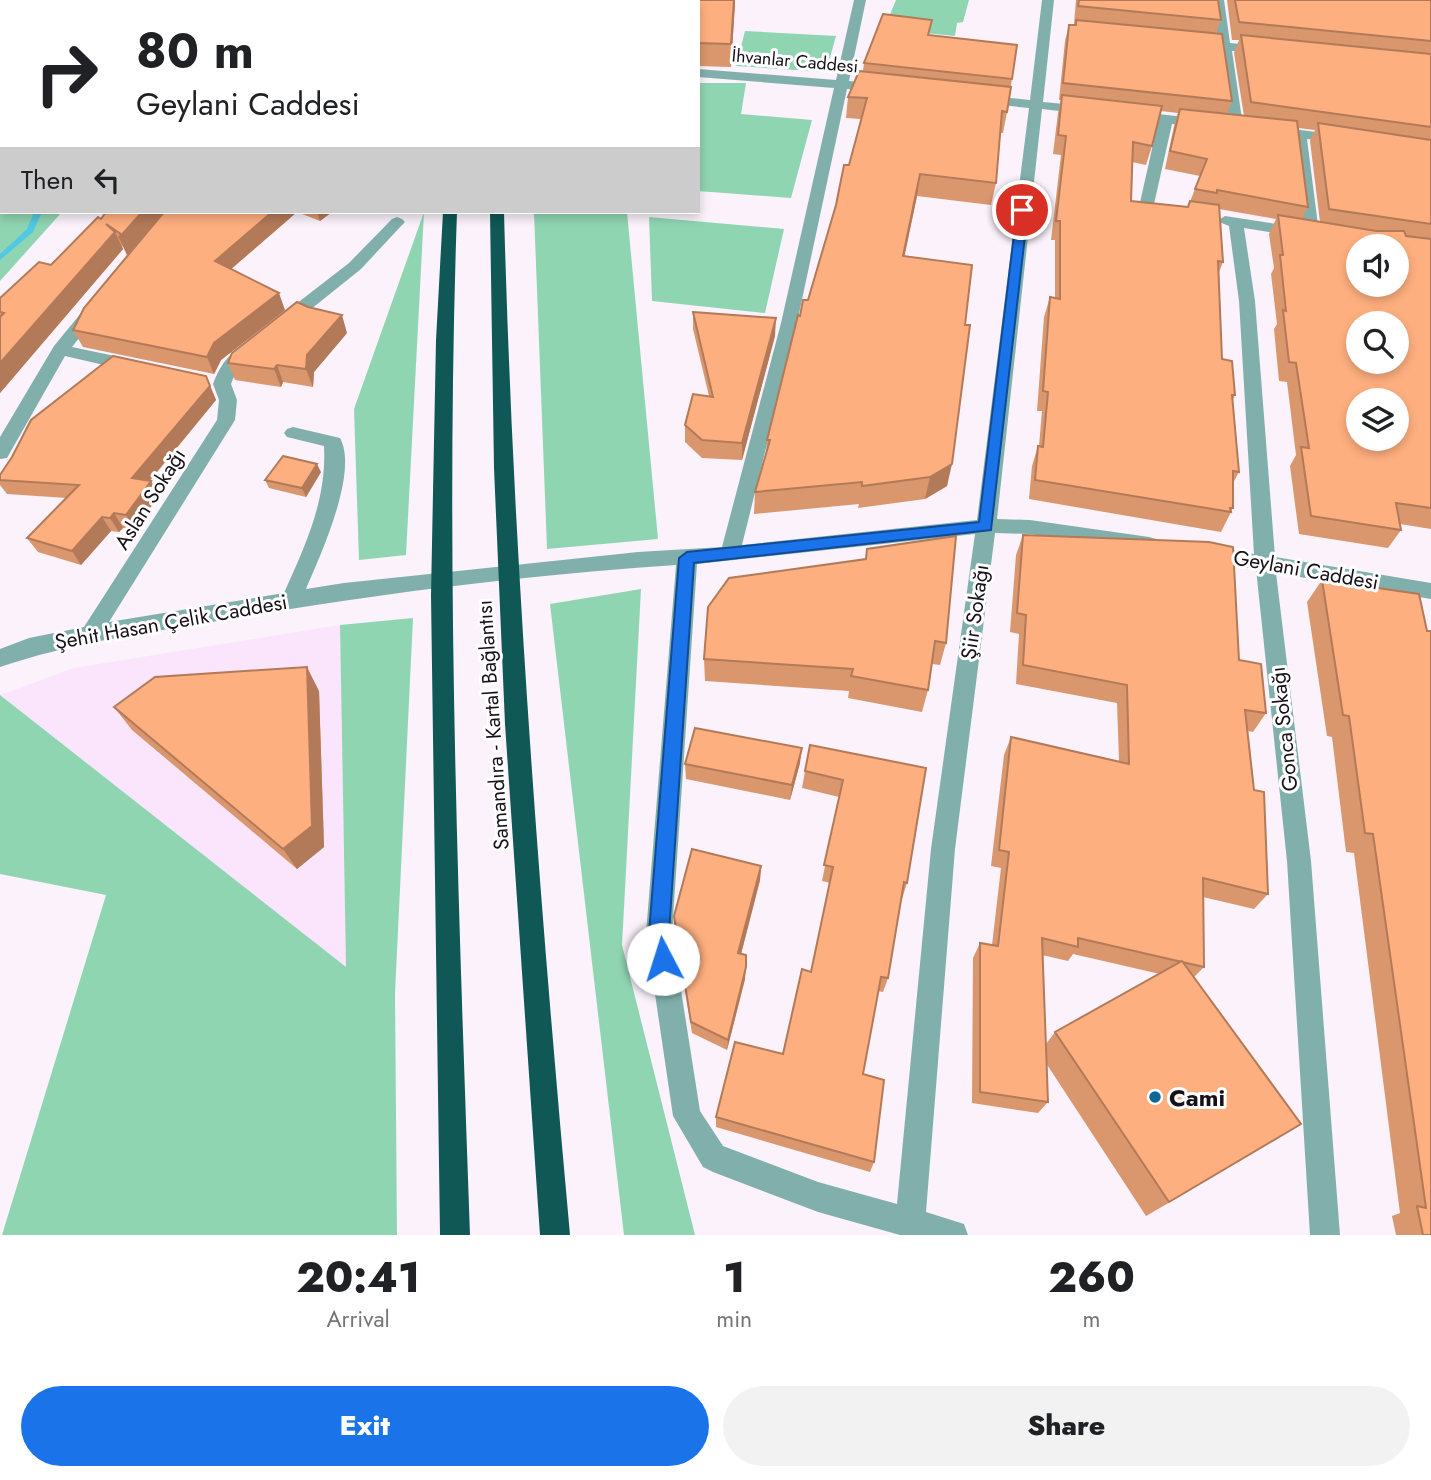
<!DOCTYPE html>
<meta charset="utf-8">
<style>
body{margin:0;font-family:Jost,sans-serif;background:#f2f2f2;color:#202124;height:100vh;display:flex;flex-direction:column;font-size:26px;white-space:nowrap}
*{box-sizing:border-box;margin:0}
p{font-size:23px;color:#757577}
.icon{flex:none;width:38px;height:38px;fill:none;stroke:currentColor;stroke-width:2;stroke-linecap:round;stroke-linejoin:round}
.map{position:relative;height:1235px;overflow:hidden}
.details{display:flex;flex-direction:column;background:#fff;flex:1}
.details>*{flex:none}
.banner{position:absolute;left:0px;top:0px;width:700px;height:214px;box-shadow:0 4px 10px #0003;background:#fff;color:#202124;overflow:hidden}
.fabs{position:absolute;left:1346px;top:234px;display:grid;gap:14px}
.fabs a{display:grid;place-items:center;width:63px;height:63px;border-radius:50%;background:#fff;box-shadow:0 4px 10px #0003;font-size:35px}
.pin{position:absolute;display:grid;place-items:center;width:60px;height:60px;color:#fff;margin:-30px;border:4px solid #fff;border-radius:50%;box-shadow:0 2px 7px #0007}
.me{position:absolute;width:77px;margin:-38px;rotate:355deg;stroke-linejoin:round;filter:drop-shadow(0 0 5px #0008)}
.turn{display:flex;align-items:center;gap:24px;height:147px;padding:0 21px;font-size:32px}
.turn .icon{width:91px;height:91px;stroke-width:2.5}
.turn b{display:block;font-size:49px;line-height:60px}
.then{display:flex;align-items:center;height:66px;padding:0 21px;background:#0003;gap:14px;font-size:26px}
.eta{display:flex;justify-content:space-evenly;align-items:center;height:119px;text-align:center}
.eta b{font-size:42px;font-weight:800;line-height:49px}
.button{display:flex;gap:14px;margin-top:auto;padding:14px 21px}
.button a{flex:1;height:80px;border-radius:42px;background:#1a73e8;color:#fff;font-size:28px;font-weight:800;line-height:80px;text-align:center}
.button a+a{background:#f2f2f2;color:#202124}
.map>svg:first-child{display:block}
</style>
<div class="map">
<svg width="1431" height="1235" viewBox="0 0 1431 1235">
<rect width="100%" height="100%" fill="#fbf2fc"/>
<polygon fill="#fae5fd" points="340,625 346,968 0,695 74,668"/>
<g fill="#90d5b1">
<polygon points="0,0 441,0 2,2 2,212 62,212 0,281"/>
<polygon points="896,0 969,0 963,22 957,23 955,36 884,29"/>
<polygon points="745,31 836,36 826,72 736,66"/>
<polygon points="698,83 746,83 741,114 812,120 791,198 698,191"/>
<polygon points="424,212 406,555 359,560 354,409"/>
<polygon points="534,212 627,212 658,539 547,549"/>
<polygon points="649,217 784,229 765,313 652,301"/>
<polygon points="641,589 622,945 695,1235 624,1235 550,604"/>
<polygon points="413,618 395,993 397,1235 2,1235 106,895 0,874 0,695 346,967 340,625"/>
</g>
<g fill="none" stroke-linecap="round" stroke-linejoin="round">
<g fill="#50c9e4" fill-rule="evenodd">
<rect x="345" y="0" width="6" height="2"/>
<polygon points="34,212 42,212 33,232 0,260 0,254 27,229"/>
</g>
<g fill="#81b0ac" fill-rule="evenodd">
<rect x="558" y="0" width="12" height="2"/>
<path d="M854 0H866L849 81 880 84 887 88 880 92 847 89 797 323 742 545 977 520 1029 108 981 103 974 99 981 95 1030 100 1042 0H1054L1043 102 1085 106 1092 110 1085 114 1042 109 997 519 1030 520 1149 537 1156 539 1159 544 1156 549 1149 551 1030 534 995 533 955 849 926 1212 964 1224 968 1235H900L818 1212 713 1172 703 1167 673 1116 646 933 676 565C523 575 369 595 218 621 144 633 71 643 0 667V649L29 638 84 627 217 420 219 400 213 384C220 366 230 349 250 344L259 349 237 369 231 384 237 400 235 420 109 622 284 593C305 546 327 500 324 446L287 437 284 433 287 429 293 427 340 438C359 472 320 556 306 589L344 583 638 552 722 547 781 323 834 88 698 77V69L836 80ZM975 534 931 849 897 1204 818 1182 723 1146 700 1111 672 933 697 564Z"/>
<polygon points="1212,0 1224,0 1230,43 1262,46 1268,50 1262,54 1232,51 1243,126 1236,130 1229,126 1219,50 1197,48 1191,44 1197,40 1218,42"/>
<polygon points="1131,111 1203,119 1210,123 1203,127 1172,124 1154,204 1174,208 1176,211 1174,214 1146,211 1139,207 1158,122 1126,118 1126,112"/>
<polygon points="1270,126 1339,135 1346,139 1339,143 1307,139 1319,233 1316,236 1300,237 1244,228 1255,301 1275,557 1431,583 1431,599 1276,573 1311,861 1340,1235 1310,1235 1287,861 1256,569 1205,561 1198,558 1195,553 1198,548 1205,545 1254,554 1239,301 1229,226 1217,221 1225,216 1303,228 1293,137 1265,133 1263,130"/>
<polygon points="397,217 402,219 405,222 402,225 361,269 290,326 278,326 276,322 278,318 349,263 392,219"/>
<polygon points="92,306 100,311 72,347 134,360 143,366 134,372 65,356 7,458 0,459 0,437 54,346 86,307"/>
</g>
<g fill="#0f5855" fill-rule="evenodd">
<rect x="457" y="0" width="12" height="2"/>
<polygon points="494,0 506,0 493,2"/>
<path d="M443 212H457C445 553 458 894 470 1235H440L431 595 436 340Z"/>
<path d="M490 212H504C513 554 539 894 570 1235H540L505 724 494 468Z"/>
</g>
</g>
<g fill="#da966d" fill-rule="evenodd">
<polygon points="696,0 735,0 731,67 698,66 698,2"/>
<path d="M1076 0H1218L1221 20 1216 34 1232 101 1227 114 1244 116 1234 53 1239 40H1232L1227 0H1431V529L1400 524 1401 530 1388 548 1299 534 1290 466 1296 455 1287 382 1279 381 1274 329 1277 324 1271 274 1274 268 1269 234 1276 219 1219 209 1223 262 1219 272 1222 359 1235 395 1233 400 1239 472 1233 483V508L1221 532 1029 499 1032 466 1038 446H1039L1042 411H1037L1044 317 1050 297 1055 298V240H1051L1061 155 1053 154 1058 113 1061 100H1059L1065 41 1069 25H1075V24H1074ZM1161 111 1178 113 1174 126 1165 169 1200 176 1188 207 1131 201 1132 162 1146 165 1152 146ZM1298 128 1315 130 1310 141 1320 222 1302 219 1308 207Z"/>
<polygon points="930,35 1017,45 1007,112 1003,133 1000,133 996,183 991,205 917,196 904,256 965,325 947,486 925,499 858,508 859,504 754,514 755,492 766,453 767,440 800,316 808,300 849,165 861,119 846,118 848,97 863,71 864,63"/>
<polygon points="164,212 332,212 320,221 297,212 231,269 285,310 221,360 214,374 83,347 73,330"/>
<polygon points="164,212 127,255 124,247 122,246 123,249 0,393 0,298 51,265 101,219"/>
<polygon points="693,312 775,336 742,460 702,458 685,442 685,425 709,396 693,329"/>
<polygon points="347,333 314,372 313,387 283,382 281,387 235,380 228,363"/>
<polygon points="206,376 216,400 150,481 159,495 135,529 123,528 119,532 111,531 81,565 38,552 27,538 67,498 7,494 0,485 0,475"/>
<polygon points="321,472 306,497 269,488 265,480"/>
<path d="M1023 535 1239 660 1266 713 1253 732 1248 731 1254 790 1268 894 1254 909 1203 897 1204 967 1194 977 1273 1141 1146 1216 1046 1063 1048 1102 1038 1113 972 1103 973 958 980 943 992 945 1001 868 991 866 1004 755 1011 737 1119 761 1117 703 1016 684 1019 634 1010 632 1016 555ZM1073 954 1160 974 1055 1032 1046 1044 1042 955 1068 961Z"/>
<polygon points="1322,580 1419,594 1431,1235 1396,1235 1392,1216 1400,1213 1354,853 1346,852 1332,737 1327,736 1307,602"/>
<polygon points="708,607 946,643 940,665 932,664 928,690 922,712 848,698 849,691 705,681 704,659"/>
<polygon points="319,691 324,847 297,869 132,730 114,707"/>
<polygon points="800,763 790,800 686,779 685,764"/>
<polygon points="926,768 907,883 902,899 901,899 888,978 883,992 878,991 863,1074 874,1162 870,1172 716,1127 716,1117 783,1054 811,972 830,883 822,881 839,797 802,788 805,771"/>
<polygon points="761,866 760,880 741,954 745,979 727,1050 692,1033 675,929 674,916"/>
</g>
<g fill="#b27a59">
<polygon points="734,0 735,0 735,3 731,67 731,44"/>
<polygon points="920,174 917,196 900,278 903,256"/>
<polygon points="142,212 164,212 127,255 119,238"/>
<polygon points="272,212 297,212 222,277 215,261"/>
<polygon points="317,212 332,212 320,221"/>
<polygon points="115,232 123,249 0,393 0,363"/>
<polygon points="279,293 285,310 221,360 214,374 207,357 214,343"/>
<polygon points="342,315 347,333 314,372 313,387 306,369 307,355"/>
<polygon points="776,318 775,336 742,460 742,443"/>
<polygon points="277,365 283,382 281,387 274,369"/>
<polygon points="206,376 216,400 140,492 132,478"/>
<polygon points="317,464 321,472 306,497 302,488"/>
<polygon points="952,464 947,486 925,499 930,477"/>
<polygon points="151,481 159,495 135,529 126,515"/>
<polygon points="114,513 123,528 119,532 110,518"/>
<polygon points="102,517 111,531 81,565 72,551"/>
<polygon points="307,667 319,691 324,847 297,869 283,849"/>
<polygon points="802,748 800,763 790,800 792,785"/>
<polygon points="761,866 760,880 738,966 738,953"/>
<polygon points="746,967 745,979 727,1050 728,1040"/>
<polygon points="1301,1124 1273,1141 1146,1216 1169,1202"/>
</g>
<g fill="#feaf7f" stroke="#b27a59" stroke-width="2" fill-rule="evenodd">
<rect x="594" y="0" width="36" height="2"/>
<polygon points="696,0 734,0 731,44 698,43 698,2 695,2"/>
<polygon points="1079,0 1218,0 1221,20 1078,6"/>
<polygon points="1235,0 1431,0 1431,41 1239,22"/>
<polygon points="883,14 932,20 928,35 1017,45 1012,79 864,63"/>
<polygon points="1076,20 1222,34 1232,101 1063,83 1069,25 1076,25"/>
<polygon points="1241,35 1431,54 1431,127 1251,102"/>
<polygon points="859,71 1011,87 1007,112 1002,111 996,183 920,174 903,256 972,265 965,325 970,325 952,464 930,477 862,486 862,482 755,492 770,440 767,440 798,315 800,316 803,300 808,300 836,205 844,165 849,165 867,98 848,97"/>
<polygon points="1062,95 1162,106 1152,146 1133,142 1131,201 1188,207 1190,201 1219,205 1223,262 1218,261 1222,359 1232,361 1235,395 1232,395 1239,472 1233,471 1233,508 1230,508 1231,512 1035,480 1038,446 1043,447 1048,392 1043,391 1050,297 1060,299 1060,221 1056,221 1066,136 1058,135"/>
<polygon points="1180,109 1297,121 1308,207 1217,190 1217,193 1195,189 1207,159 1170,151"/>
<polygon points="1318,123 1431,140 1431,224 1329,209"/>
<polygon points="106,212 142,212 119,238 121,234 106,224 115,232 0,363 0,317 4,313 0,312 0,298 39,262 51,265 98,217 101,219"/>
<polygon points="164,212 272,212 215,261 279,293 214,343 207,357 73,330 84,308"/>
<path d="M1278 215 1376 231H1404L1406 236 1431 239V508L1396 503 1401 530 1311 516 1301 447 1309 448 1296 363 1289 362 1283 310 1286 311 1280 255H1283ZM1358 247H1396V285H1358ZM1358 324H1396V362H1358ZM1358 401H1396V439H1358Z"/>
<polygon points="297,302 308,307 342,315 307,355 306,369 277,365 274,369 228,363 232,353"/>
<polygon points="693,312 776,318 742,443 702,440 685,425 693,394 713,397"/>
<polygon points="113,356 206,376 210,386 132,478 151,481 126,515 114,513 110,518 102,517 72,551 27,538 79,485 0,480 0,475 12,457 31,420"/>
<polygon points="283,456 317,464 302,488 265,480"/>
<polygon points="1023,535 1209,542 1233,547 1239,660 1261,664 1266,713 1245,710 1254,790 1264,792 1268,894 1203,878 1204,967 1078,938 1078,947 1042,938 1048,1102 980,1092 980,943 998,946 1009,852 999,850 1011,737 1129,764 1127,685 1023,665 1026,615 1017,613"/>
<polygon points="956,536 946,643 935,641 928,690 851,676 853,669 704,659 708,607 729,578 866,559 867,549"/>
<polygon points="1322,580 1419,594 1427,631 1431,631 1431,1235 1423,1235 1417,1206 1426,1208 1373,834 1365,833 1349,716 1343,715"/>
<polygon points="307,667 312,826 283,849 114,707 155,677"/>
<polygon points="695,728 802,748 792,785 685,764"/>
<polygon points="810,745 926,768 907,883 904,882 888,978 881,977 863,1074 884,1080 874,1162 716,1117 735,1042 783,1054 802,969 811,972 833,867 824,865 843,780 805,771"/>
<polygon points="692,849 761,866 738,953 746,955 746,967 728,1040 691,1022 674,916"/>
<polygon points="1182,961 1301,1124 1169,1202 1055,1032"/>
</g>
<polygon fill="#1a73e8" stroke="#114b97" stroke-width="2" points="1022,207 1028,210 991,530 694,563 669,933 673,959 670,966 663,969 656,966 649,933 679,558 687,552 979,522 1017,210"/>
<circle fill="#0f6797" stroke="#fff" stroke-width="2.5" cx="1155" cy="1097" r="7"/>
<g text-anchor="middle" dominant-baseline="central" stroke-width="6" stroke-linejoin="round" paint-order="stroke">
<g font-size="18" fill="#171018" stroke="#fff">
<text transform="translate(795 61) rotate(5)">İhvanlar Caddesi</text>
</g>
<g font-size="21" fill="#171018" stroke="#fff">
<text transform="translate(150 499) rotate(-58)">Aslan Sokağı</text>
<text transform="translate(1306 570) rotate(10)">Geylani Caddesi</text>
<text transform="translate(975 612) rotate(-82)">Şiir Sokağı</text>
<text transform="translate(171 622) rotate(-10)">Şehit Hasan Çelik Caddesi</text>
<text transform="translate(493 725) rotate(-94)">Samandıra - Kartal Bağlantısı</text>
<text transform="translate(1284 729) rotate(-96)">Gonca Sokağı</text>
</g>
<g font-size="24" font-weight="bold" fill="#171018" stroke="#fff" text-anchor="start">
<text x="1169" y="1097">Cami</text>
</g>
</g>
</svg>
<div class="fabs">
<a><svg class="icon" aria-label="sound" viewBox="0 0 24 24"><path d="M4 9h4l5-4v14l-5-4H4zM17 9q2 3 0 6"/></svg></a>
<a><svg class="icon" aria-label="search" viewBox="0 0 24 24"><circle cx="10" cy="10" r="6"/><path d="M15 15l6 6"/></svg></a>
<a><svg class="icon" aria-label="layers" viewBox="0 0 24 24"><path d="M12 4l9 5-9 5-9-5zM3 14l9 5 9-5"/></svg></a>
</div>
<div class="pin" style="left:1022px;top:210px;background:#d93025"><svg class="icon" aria-label="arrive" viewBox="0 0 24 24"><path d="M6 21V4h12l-3 4 3 4H6"/></svg></div>
<svg class="me" style="left:663px;top:959px" viewBox="-20 -20 40 40"><circle r="19" fill="#fff"/><path d="M0-13L10 11 0 6-10 11z" fill="#1a73e8"/></svg>
<div class="banner">
<div class="turn"><svg class="icon" aria-label="right" viewBox="0 0 24 24"><path d="M7 20v-9h11M14 6l5 5-5 5"/></svg><div><b>80 m</b>Geylani Caddesi</div></div>
<div class="then">Then<svg class="icon" aria-label="left" viewBox="0 0 24 24"><path d="M17 20v-9H6M10 6l-5 5 5 5"/></svg></div>
</div>
</div>
<section class="details">
<div class="eta">
<div><b>20:41</b><p>Arrival</p></div>
<div><b>1</b><p>min</p></div>
<div><b>260</b><p>m</p></div>
</div>
<div class="button"><a>Exit</a><a>Share</a></div>
</section>
